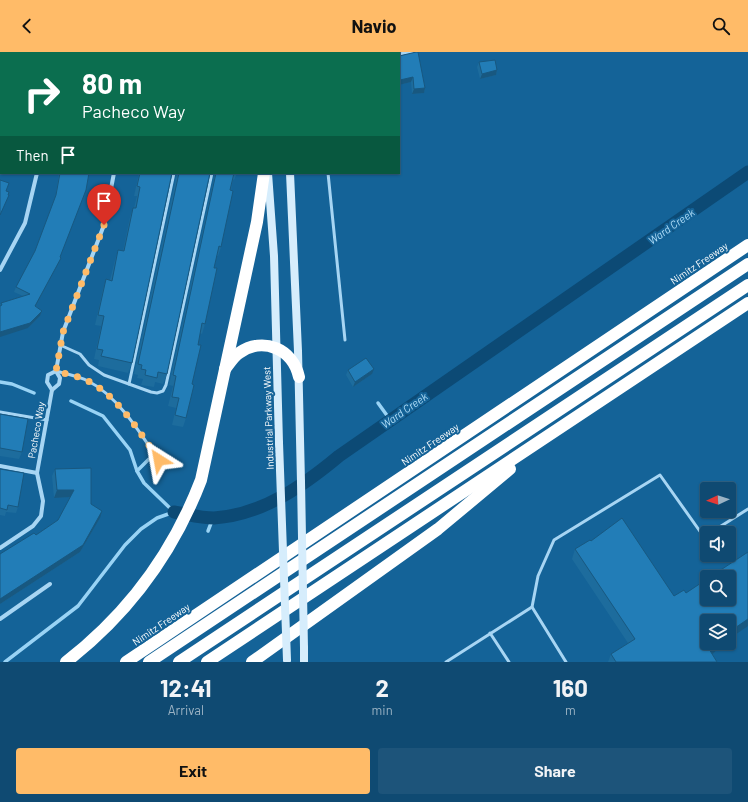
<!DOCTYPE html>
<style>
body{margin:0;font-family:Barlow,sans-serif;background:#1d547a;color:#f1f3f6;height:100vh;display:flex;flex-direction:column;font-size:15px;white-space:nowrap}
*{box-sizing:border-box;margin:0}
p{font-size:13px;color:#9bb3c4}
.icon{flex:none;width:22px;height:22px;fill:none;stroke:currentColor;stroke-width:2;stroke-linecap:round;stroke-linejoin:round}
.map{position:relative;height:610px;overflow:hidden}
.panel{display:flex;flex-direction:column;background:#0f4a72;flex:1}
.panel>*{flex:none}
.top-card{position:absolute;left:0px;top:0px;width:400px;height:122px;box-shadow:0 1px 3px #0004,0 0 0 1px #2f6284;background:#0b6e4f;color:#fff;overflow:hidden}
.needle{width:26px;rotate:266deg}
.tools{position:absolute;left:700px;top:430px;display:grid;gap:8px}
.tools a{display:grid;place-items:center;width:36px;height:36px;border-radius:4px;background:#0f4a72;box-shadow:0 1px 3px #0004,0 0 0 1px #2f6284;font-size:20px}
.pin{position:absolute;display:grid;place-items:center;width:34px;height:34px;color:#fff;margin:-41px -17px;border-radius:50% 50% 50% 0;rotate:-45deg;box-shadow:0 0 4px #0007}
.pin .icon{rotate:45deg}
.me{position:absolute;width:44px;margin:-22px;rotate:326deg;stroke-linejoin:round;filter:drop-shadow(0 0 3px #0008)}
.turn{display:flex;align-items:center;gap:14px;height:84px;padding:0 16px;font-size:18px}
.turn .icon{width:52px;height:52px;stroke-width:2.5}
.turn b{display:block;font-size:28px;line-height:34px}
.then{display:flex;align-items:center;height:38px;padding:0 16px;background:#0003;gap:8px;font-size:15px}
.eta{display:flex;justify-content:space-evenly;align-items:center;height:68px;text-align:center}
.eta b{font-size:24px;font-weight:700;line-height:28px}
.action{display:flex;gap:8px;margin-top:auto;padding:8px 16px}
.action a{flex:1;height:46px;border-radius:4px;background:#ffbb68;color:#111;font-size:16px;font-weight:700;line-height:46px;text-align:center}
.action a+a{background:#1d547a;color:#f1f3f6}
header{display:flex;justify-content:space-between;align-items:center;height:52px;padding:0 16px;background:#ffbb68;color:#111;font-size:18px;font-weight:700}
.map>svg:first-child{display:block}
</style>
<header><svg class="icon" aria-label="back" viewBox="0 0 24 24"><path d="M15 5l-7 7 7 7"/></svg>Navio<svg class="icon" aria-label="search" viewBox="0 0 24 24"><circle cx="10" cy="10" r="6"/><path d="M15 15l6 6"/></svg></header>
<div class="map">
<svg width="748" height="610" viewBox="0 0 748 610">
<rect width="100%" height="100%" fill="#146398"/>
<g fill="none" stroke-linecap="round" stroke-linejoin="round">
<g stroke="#99d3f5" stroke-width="3.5">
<polyline points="0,330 12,332 34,341"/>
<polyline points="378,351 391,369"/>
<polyline points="137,419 149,407"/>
<polyline points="208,479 213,466"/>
<polyline points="5,610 78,554 125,493 141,477 157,466 174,460 144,431 137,419 130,398 103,364 71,349"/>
</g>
<path stroke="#0c4a75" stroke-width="13" d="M174 460C187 462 200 466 214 466 262 463 303 434 339 404L748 120"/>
<g stroke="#a7d5f3" stroke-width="3">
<polyline points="399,2 412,0"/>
<polyline points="328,121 345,288"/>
<polyline points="60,293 80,302 89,313 104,323 151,340 157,341 163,339 166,333 212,121"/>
<path d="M56 319C66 322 78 324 88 329 118 344 141 382 159 409"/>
<polyline points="129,332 174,121"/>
<polyline points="0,360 47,368"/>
<polyline points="710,481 748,457"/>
<polyline points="532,555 566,610"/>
<polyline points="490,581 509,610"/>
<polyline points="446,610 532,555 538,524 554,488 660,423 704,485 707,483"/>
</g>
<g stroke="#a7d5f3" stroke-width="4">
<polyline points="36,0 36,1"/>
<polyline points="115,0 115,1"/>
<polyline points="0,111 1,111"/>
<polyline points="0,218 25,171 37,121"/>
<polyline points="52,338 59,332 60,326 56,319 63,280 104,173 114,121"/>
<polyline points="0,414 37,421"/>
<polyline points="0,496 33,474 41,464 43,449 37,421 52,338 47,330 48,323 56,319"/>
<polyline points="0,567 50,532"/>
</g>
<g stroke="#d6edfc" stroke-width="8">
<polyline points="264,0 264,1"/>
<polyline points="286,0 286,1"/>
<polyline points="268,121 274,204 279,391"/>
<polyline points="290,121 298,299 301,430"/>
<polyline points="304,596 304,610"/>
</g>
<g stroke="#fff" stroke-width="12">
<path d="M225 317C229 312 234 304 239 301 263 284 293 297 299 325"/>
<path d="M66 610C128 562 173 501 201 428L257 170 264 121"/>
<polyline points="126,610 748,193"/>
<polyline points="149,610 748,212"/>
<polyline points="179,610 748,233"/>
<polyline points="207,610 748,251"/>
<polyline points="252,610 438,477 510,417"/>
</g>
<g stroke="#d6edfc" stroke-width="8">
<polyline points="279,391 287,608"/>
<polyline points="301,430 304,596"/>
</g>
</g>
<g fill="#1d6c9d">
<polygon points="399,4 425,36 424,41 412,42 411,30 399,33"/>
<polygon points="479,10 497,18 496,23 480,27 477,15"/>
<polygon points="59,121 89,121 60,205 61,206 59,210 36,254 42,259 40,264 28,276 0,254 1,251 23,244 14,240 16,235 35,199 55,147"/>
<polygon points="139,121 172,121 132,311 128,321 98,314 99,308 94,307 101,274 95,273 103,237 106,227 110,228 115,208 118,198 123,199 130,165 133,156 134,156 137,144 134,144"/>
<polygon points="177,121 210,121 167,322 163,332 155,330 154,335 141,333 143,327 137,326 138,323 134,322"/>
<polygon points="215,121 237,121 234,128 233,127 221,195 218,204 216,204 214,216 205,272 202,282 200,281 198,293 192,332 186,366 183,375 172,373 176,356 168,354 173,334 169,333"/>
<polygon points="348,318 372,322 353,335 346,323"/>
<polygon points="0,362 22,400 19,407 0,404"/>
<polygon points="0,417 18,455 16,461 6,460 5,464 0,463"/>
<polygon points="55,417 91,452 100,466 80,500 0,552 0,502 36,483 58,468 70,445 54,446 52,424"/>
<polygon points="575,497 674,544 717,595 715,600 712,602 717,610 608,610 611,602 628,591 572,507"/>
</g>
<g fill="#185880">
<polygon points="497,18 496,23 480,27 482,22"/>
<polygon points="413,25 411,30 399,33 400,28"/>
<polygon points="425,36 424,41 412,42 414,37"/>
<rect x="0" y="84" width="1" height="5"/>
<polygon points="61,206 59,210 33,259 35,254"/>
<polygon points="42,259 40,264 28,276 0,285 0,280"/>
<polygon points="374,317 372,322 353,335 355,330"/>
<polygon points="57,438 74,438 71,445 54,446"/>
<polygon points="102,459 100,466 80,500 0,552 0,547"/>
<polygon points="748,567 748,574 729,587 729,580"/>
<polygon points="716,591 723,591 717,595 715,600 705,607 709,597"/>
</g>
<g fill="#227db7" stroke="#185880">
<polygon points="0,0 12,0 12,1 1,1 1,84 0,84"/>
<rect x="63" y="0" width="30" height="1"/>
<rect x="150" y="0" width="93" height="1"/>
<polygon points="416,0 418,0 425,36 414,37 413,25 400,28 399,23 399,4 412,1"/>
<polygon points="495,8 497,18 482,22 479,10"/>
<polygon points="60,121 89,121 86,138 60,205 61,206 35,254 42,259 30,271 0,280 0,254 2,253 1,251 30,242 16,235 35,199 56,143"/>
<polygon points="140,121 172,121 132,311 101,304 103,298 97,297 104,264 98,263 106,227 112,229 118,198 124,199 133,156 136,156 140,135 137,134"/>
<polygon points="179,121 210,121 167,322 158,320 157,326 145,323 146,318 141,317 142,313 138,312"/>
<polygon points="216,121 234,121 230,138 233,139 221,195 219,194 214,216 217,216 205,272 202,271 198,293 201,293 192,332 194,333 186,366 175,363 179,346 172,345 176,324 173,323"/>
<polygon points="0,128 9,131 6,139 9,140 8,143 9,143 0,163"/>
<polygon points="366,306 374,317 355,330 348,318"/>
<polygon points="0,362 28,367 22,400 0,396"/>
<polygon points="91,416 91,452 102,459 83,493 0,547 0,502 34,481 36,483 58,468 74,438 57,438 55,417"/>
<polygon points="0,417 24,421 18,455 8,453 7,458 0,456"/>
<polygon points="622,466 674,544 684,538 686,541 707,527 707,547 729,547 729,525 710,525 748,500 748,567 729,580 729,569 707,569 707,591 718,591 709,597 717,610 616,610 611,602 635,587 575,497 590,488 591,489"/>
</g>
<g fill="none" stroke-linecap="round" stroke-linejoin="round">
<path stroke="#ffbb68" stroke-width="7" stroke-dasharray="0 12.6" d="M104 173 63 280 56 319C66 322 78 324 88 329 118 344 141 382 159 408"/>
</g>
<g text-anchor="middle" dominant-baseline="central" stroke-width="4" stroke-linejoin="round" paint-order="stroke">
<g font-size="10" fill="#fff" stroke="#146398">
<text transform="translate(699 211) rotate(-34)">Nimitz Freeway</text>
<text transform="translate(268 366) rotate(-92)">Industrial Parkway West</text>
<text transform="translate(36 378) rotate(-80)">Pacheco Way</text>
<text transform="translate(430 392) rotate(-34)">Nimitz Freeway</text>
<text transform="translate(161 572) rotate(-34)">Nimitz Freeway</text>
</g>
<g font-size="11" font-style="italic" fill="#b3dff9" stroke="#146398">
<text transform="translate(671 174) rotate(-35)">Ward Creek</text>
<text transform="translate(404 358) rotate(-35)">Ward Creek</text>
</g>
</g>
</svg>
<div class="tools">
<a><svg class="needle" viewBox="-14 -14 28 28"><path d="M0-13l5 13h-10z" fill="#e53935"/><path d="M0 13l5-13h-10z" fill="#9bb3c4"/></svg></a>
<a><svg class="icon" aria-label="sound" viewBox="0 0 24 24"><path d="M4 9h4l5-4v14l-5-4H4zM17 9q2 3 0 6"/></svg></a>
<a><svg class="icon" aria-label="search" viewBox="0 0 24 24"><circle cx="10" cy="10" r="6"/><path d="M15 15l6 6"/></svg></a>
<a><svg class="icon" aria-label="layers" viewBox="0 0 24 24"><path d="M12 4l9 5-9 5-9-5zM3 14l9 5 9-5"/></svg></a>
</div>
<div class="pin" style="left:104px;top:173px;background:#d93025"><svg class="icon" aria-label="arrive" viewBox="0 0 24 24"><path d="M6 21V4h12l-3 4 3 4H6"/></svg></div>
<svg class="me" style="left:159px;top:408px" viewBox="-20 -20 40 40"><path d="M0-17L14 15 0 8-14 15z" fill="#ffbb68" stroke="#fff" stroke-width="4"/></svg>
<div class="top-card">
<div class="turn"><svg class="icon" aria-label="right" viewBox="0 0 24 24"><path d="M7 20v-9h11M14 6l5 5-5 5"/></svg><div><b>80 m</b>Pacheco Way</div></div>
<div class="then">Then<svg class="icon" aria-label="arrive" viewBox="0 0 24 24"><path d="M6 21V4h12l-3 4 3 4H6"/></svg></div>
</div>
</div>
<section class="panel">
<div class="eta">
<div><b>12:41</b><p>Arrival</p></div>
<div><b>2</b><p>min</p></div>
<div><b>160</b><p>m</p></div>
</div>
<div class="action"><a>Exit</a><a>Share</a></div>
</section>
